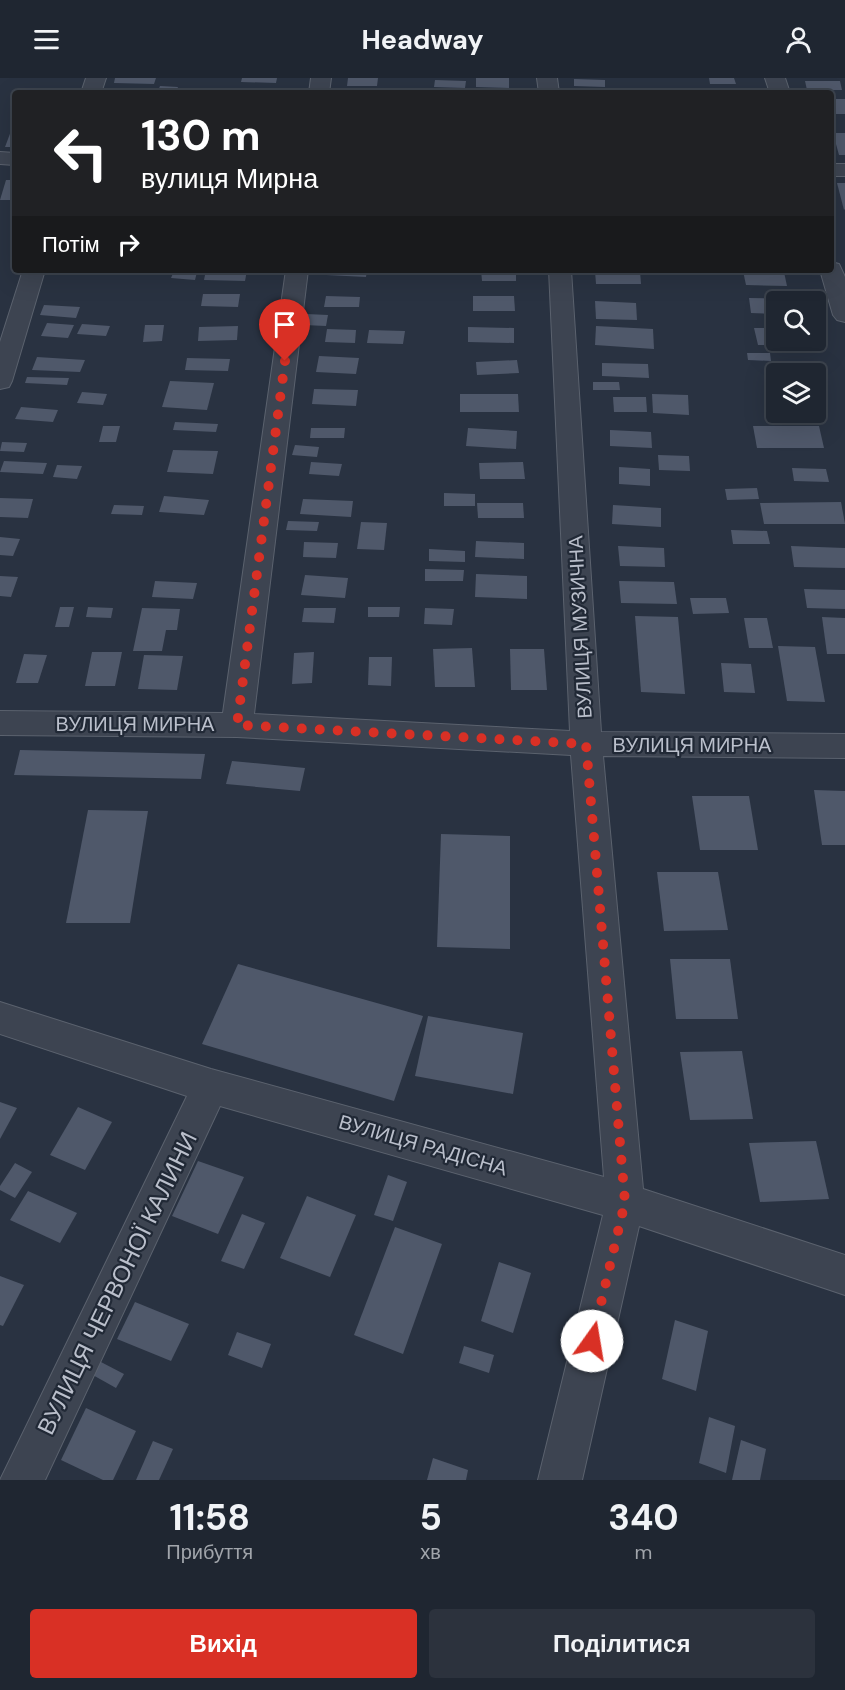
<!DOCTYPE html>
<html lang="uk">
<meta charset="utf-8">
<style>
body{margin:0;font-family:"DM Sans",sans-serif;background:#2c323d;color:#f1f3f6;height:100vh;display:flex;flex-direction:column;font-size:22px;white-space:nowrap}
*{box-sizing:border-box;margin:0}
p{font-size:20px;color:#a1a5ab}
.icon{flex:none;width:33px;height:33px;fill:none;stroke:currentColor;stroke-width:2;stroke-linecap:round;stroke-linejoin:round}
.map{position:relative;height:1402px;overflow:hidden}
.drawer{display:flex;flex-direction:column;background:#1f2631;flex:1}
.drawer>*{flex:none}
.guide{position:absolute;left:12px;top:12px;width:822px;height:183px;border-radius:6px;box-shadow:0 6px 24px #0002,0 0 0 2px #3c434d;background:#202124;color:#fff;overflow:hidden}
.tools{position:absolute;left:766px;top:213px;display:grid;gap:12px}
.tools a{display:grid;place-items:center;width:60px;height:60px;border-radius:6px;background:#1f2631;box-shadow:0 6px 24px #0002,0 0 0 2px #3c434d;font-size:30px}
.pin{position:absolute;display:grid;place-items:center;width:51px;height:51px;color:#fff;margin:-62px -26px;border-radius:50% 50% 50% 0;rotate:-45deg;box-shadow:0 0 6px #0007}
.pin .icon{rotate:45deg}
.me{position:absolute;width:66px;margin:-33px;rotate:13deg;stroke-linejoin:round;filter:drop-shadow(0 0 4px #0008)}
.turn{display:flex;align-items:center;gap:21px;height:126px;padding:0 30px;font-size:27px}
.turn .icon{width:78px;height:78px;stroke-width:2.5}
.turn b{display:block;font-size:42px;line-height:51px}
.then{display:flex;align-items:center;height:57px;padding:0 30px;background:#0003;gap:12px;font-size:22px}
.eta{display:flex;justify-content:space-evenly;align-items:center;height:102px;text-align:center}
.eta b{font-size:36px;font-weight:700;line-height:42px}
.cta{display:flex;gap:12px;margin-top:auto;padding:12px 30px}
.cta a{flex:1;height:69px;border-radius:6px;background:#d93025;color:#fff;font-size:24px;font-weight:700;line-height:69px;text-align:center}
.cta a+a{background:#2c323d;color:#f1f3f6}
header{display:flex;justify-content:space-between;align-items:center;height:78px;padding:0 30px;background:#1f2631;font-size:27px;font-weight:700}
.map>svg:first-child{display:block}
</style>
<header><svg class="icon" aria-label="menu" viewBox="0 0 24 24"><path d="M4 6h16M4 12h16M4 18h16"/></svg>Headway<svg class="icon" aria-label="person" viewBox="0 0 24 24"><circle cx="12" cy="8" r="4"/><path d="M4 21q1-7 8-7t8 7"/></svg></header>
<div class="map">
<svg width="845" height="1402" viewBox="0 0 845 1402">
<rect width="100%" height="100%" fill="#293241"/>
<g fill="#4f586a">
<polygon points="115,0 156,0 154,6 114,5"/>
<polygon points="242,0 277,0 276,5 241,4"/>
<polygon points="348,0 378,0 377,8 347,8"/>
<polygon points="476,0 509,0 509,10 476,9"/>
<polygon points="709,0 734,0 736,6 710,6"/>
<polygon points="574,1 605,2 605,9 574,8"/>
<polygon points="435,2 466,3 465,10 434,9"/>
<polygon points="805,3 840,3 842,12 807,12"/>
<polygon points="160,8 178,9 176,14 158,13"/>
<rect x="831" y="21" width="14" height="15"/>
<polygon points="11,53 15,53 15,69 5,69"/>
<polygon points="833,55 845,55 845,77 839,77"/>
<polygon points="6,102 15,102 15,122 0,122"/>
<polygon points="837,105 845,105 845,131 844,132"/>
<polygon points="206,192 247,192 245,203 204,202"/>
<polygon points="327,192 367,192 366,199 326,197"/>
<polygon points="481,192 516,192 516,203 482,203"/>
<polygon points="174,193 197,194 195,202 171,200"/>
<polygon points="595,193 640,193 641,206 596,206"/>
<polygon points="743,193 784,194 787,208 746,207"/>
<polygon points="203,216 240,216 238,229 201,228"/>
<polygon points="326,218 360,219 359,229 324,229"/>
<polygon points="473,218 514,218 515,233 473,233"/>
<polygon points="749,220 793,221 794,224 777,224 777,236 751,235"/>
<polygon points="595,223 636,225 637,242 596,241"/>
<polygon points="44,227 80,229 76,240 40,237"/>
<polygon points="306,236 328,237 326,248 304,247"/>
<polygon points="47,245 74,247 68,260 41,258"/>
<polygon points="82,246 110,248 106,258 77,256"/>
<polygon points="145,247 164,247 162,263 143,264"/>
<polygon points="238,248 237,262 198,263 199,249"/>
<polygon points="596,248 653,251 654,271 595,267"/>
<polygon points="468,249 514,250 514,265 468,264"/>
<polygon points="754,250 777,250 777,262 797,262 798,267 758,267"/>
<polygon points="327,251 356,252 355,265 325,264"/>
<polygon points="369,252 405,253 403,266 367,265"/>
<polygon points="747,275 770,275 771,283 748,282"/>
<polygon points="319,278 359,280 356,296 316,294"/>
<polygon points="37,279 85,282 80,294 32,292"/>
<polygon points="187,280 230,281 228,293 185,292"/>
<polygon points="517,282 519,295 477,297 476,284"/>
<polygon points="602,285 648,286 649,300 602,298"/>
<polygon points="771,285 804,285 807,296 777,296 777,299 775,299"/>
<polygon points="27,299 69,300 67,307 25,305"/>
<polygon points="170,303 214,305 207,332 162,329"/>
<polygon points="593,304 619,304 620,312 593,312"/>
<polygon points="314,311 358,312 356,328 312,326"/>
<polygon points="82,314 107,316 103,327 77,325"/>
<polygon points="460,316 518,316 519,334 460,334"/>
<polygon points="652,316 688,317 689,337 653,335"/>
<polygon points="613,319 646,319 647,334 614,334"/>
<polygon points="21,329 58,332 53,344 15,341"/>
<polygon points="175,344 218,346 216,354 173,352"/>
<polygon points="103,348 120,348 116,364 99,364"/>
<polygon points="753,348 819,348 824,370 757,370"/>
<polygon points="311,350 345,350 344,360 310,360"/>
<polygon points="468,350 517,353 516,371 466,368"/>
<polygon points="610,352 651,354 652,370 610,368"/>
<polygon points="2,364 27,365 24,374 0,373"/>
<polygon points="295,367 319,369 317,379 292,377"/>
<polygon points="173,372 218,373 213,396 167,394"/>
<polygon points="658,377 689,378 690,393 659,392"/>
<polygon points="4,383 47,385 43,396 0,394"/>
<polygon points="311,384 342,386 339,398 309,396"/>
<polygon points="523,384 525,401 480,401 479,385"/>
<polygon points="57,387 82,388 77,401 53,399"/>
<polygon points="619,389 650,391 650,408 619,406"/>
<polygon points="792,390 826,391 829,404 794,403"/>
<polygon points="757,410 759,421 727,422 725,411"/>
<polygon points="444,415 475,416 475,428 444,428"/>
<polygon points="164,418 209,422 204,437 159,434"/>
<polygon points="0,420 33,421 28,440 0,439"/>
<polygon points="303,421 353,423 351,439 300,436"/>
<polygon points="841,424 845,446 764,446 760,425"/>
<polygon points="477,425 523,425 524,440 478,440"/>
<polygon points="114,427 144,428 142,437 111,436"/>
<polygon points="613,427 661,430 661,449 612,446"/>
<polygon points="288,443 319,444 317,453 286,452"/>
<polygon points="361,444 387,445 384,472 357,471"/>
<polygon points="731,452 767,453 770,466 733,466"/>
<polygon points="0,459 20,461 13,478 0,477"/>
<polygon points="476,463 524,465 524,481 475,479"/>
<polygon points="304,464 338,465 336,480 303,479"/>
<polygon points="618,468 664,470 665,489 620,488"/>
<polygon points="791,468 845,470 845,490 794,489"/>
<polygon points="429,471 465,473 465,484 429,483"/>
<polygon points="425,491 464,492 463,503 425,503"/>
<polygon points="476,496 527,498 527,521 475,519"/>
<polygon points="305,497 348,500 345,520 301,517"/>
<polygon points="0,498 18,499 11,519 0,518"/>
<polygon points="155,503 197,505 193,521 152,519"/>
<polygon points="619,503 674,504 677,526 621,525"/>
<polygon points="804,511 845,512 845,531 807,530"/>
<polygon points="690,520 726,520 729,535 693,536"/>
<polygon points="60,529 74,529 69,549 55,549"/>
<polygon points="88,529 113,530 111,540 86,539"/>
<polygon points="368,529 400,529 399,539 368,539"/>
<polygon points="142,530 180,531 177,552 166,552 162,573 133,573"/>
<polygon points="304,530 336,530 334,545 302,544"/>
<polygon points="425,530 454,531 452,547 424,546"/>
<polygon points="635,538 678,539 685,616 641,614"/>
<polygon points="822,539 845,540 845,576 827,576"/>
<polygon points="744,540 767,540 773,570 749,570"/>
<polygon points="778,568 815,569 825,624 787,623"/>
<polygon points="472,570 475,609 435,609 433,571"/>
<polygon points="510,571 544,571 547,612 511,612"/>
<polygon points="92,574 122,574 115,608 85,608"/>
<polygon points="314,574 312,605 292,606 294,575"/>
<polygon points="24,576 47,577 38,605 16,605"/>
<polygon points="144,577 183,578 177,612 138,611"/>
<polygon points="369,579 392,579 391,608 368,607"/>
<polygon points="721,585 751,586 755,615 724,614"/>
<polygon points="20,672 205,676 201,701 14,697"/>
<polygon points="232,683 305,690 300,713 226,706"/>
<polygon points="814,712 845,713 845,767 822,767"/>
<polygon points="692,718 749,718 758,772 700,772"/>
<polygon points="88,732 148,733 130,845 66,845"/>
<polygon points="441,756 510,758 510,871 437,869"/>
<polygon points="657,794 718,794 728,852 664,853"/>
<polygon points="670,881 730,881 738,941 676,941"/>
<polygon points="238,886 423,938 394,1023 202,966"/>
<polygon points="428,938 523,955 513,1016 415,998"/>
<polygon points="742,973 753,1041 690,1042 680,974"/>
<polygon points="0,1024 17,1030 0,1061"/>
<polygon points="78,1029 112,1044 85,1092 50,1077"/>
<polygon points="816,1063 829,1121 760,1124 749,1065"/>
<polygon points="198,1083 244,1099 218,1156 172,1138"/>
<polygon points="15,1085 32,1094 15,1120 0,1112 0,1108"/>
<polygon points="388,1097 407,1104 393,1143 374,1137"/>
<polygon points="28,1113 77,1135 60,1165 10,1142"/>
<polygon points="307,1118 356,1137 330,1199 280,1180"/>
<polygon points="242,1136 265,1145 244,1191 221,1183"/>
<polygon points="395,1149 442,1166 403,1276 354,1257"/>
<polygon points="499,1184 531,1195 513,1255 481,1243"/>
<polygon points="0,1198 24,1207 3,1248 0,1247"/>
<polygon points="135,1224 189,1246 171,1283 117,1261"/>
<polygon points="675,1242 708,1253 696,1313 662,1301"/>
<polygon points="237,1254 271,1266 262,1290 228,1277"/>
<polygon points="464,1268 494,1277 489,1295 459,1285"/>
<polygon points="99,1283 124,1296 116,1310 91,1296"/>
<polygon points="86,1330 136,1353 113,1402 103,1402 61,1382"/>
<polygon points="709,1339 735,1348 726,1395 699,1385"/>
<polygon points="741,1362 766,1371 760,1402 732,1402"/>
<polygon points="153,1363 173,1371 159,1402 136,1402"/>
<polygon points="433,1380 468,1392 466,1402 427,1402"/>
</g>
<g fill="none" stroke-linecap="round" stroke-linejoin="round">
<g stroke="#5b626e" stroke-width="2">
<g id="minor">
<polygon points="86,0 106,0 101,15 81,15"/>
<polygon points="311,0 331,0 329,15 309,15"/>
<polygon points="537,0 557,0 559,15 539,15"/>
<polygon points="765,0 785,0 790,15 770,15"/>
<polygon points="0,74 15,75 15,87 0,86"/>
<rect x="831" y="86" width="14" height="12"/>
<polygon points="831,184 839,186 845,199 845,244 837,242 833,237 820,192 831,192"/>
<polygon points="23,192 45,192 12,303 9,309 0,311 0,264"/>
<polygon points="286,192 308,192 254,636 570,653 549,192 571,192 601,654 845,656 845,680 603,678 643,1111 845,1177 845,1217 639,1148 582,1402 538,1402 603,1137 220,1028 45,1402 0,1402 187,1018 0,956 0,924 211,991 604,1099 571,677 237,659 0,657 0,633 223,635"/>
</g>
</g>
<use href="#minor" fill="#3d4451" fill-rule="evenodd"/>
</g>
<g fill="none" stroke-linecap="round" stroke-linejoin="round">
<polyline stroke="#d93025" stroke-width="10" stroke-dasharray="0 18" points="285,283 237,647 586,666 625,1124 592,1263"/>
</g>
<g text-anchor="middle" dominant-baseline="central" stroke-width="4.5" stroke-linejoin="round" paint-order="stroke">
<g font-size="20" fill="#babfcb" stroke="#212936">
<text transform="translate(580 549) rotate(-93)">ВУЛИЦЯ МУЗИЧНА</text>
<text x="135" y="646">ВУЛИЦЯ МИРНА</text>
<text x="692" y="667">ВУЛИЦЯ МИРНА</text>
<text transform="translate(423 1067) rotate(16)">ВУЛИЦЯ РАДІСНА</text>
</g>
<g font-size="24" fill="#babfcb" stroke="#212936">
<text transform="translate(117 1205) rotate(-64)">ВУЛИЦЯ ЧЕРВОНОЇ КАЛИНИ</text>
</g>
</g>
</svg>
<div class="tools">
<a><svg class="icon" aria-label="search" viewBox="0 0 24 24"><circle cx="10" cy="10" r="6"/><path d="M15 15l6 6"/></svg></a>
<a><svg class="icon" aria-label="layers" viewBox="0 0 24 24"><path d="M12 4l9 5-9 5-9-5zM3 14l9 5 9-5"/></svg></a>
</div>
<div class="pin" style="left:285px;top:283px;background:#d93025"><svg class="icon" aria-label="arrive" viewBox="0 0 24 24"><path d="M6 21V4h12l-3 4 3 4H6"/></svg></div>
<svg class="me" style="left:592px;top:1263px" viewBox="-20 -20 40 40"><circle r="19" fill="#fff"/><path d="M0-13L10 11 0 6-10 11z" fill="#d93025"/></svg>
<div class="guide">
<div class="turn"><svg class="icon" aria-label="left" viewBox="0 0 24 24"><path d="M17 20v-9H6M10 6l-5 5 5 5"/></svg><div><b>130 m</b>вулиця Мирна</div></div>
<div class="then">Потім<svg class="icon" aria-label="right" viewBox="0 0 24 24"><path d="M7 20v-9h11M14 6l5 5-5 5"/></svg></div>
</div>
</div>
<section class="drawer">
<div class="eta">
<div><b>11:58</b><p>Прибуття</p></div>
<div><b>5</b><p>хв</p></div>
<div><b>340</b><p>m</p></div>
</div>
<div class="cta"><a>Вихід</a><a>Поділитися</a></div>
</section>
